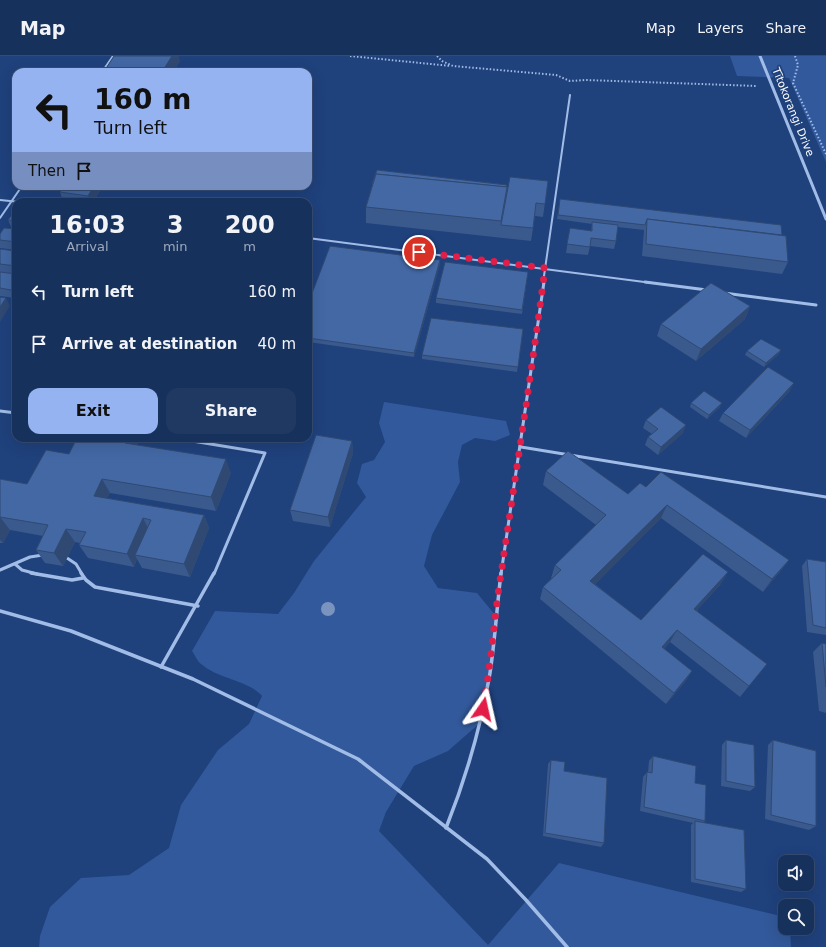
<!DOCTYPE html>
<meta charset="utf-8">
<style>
body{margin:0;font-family:"DejaVu Sans",sans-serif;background:#203963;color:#f1f3f6;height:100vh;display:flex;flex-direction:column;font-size:15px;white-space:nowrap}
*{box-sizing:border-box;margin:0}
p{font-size:13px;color:#9ea9bc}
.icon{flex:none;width:22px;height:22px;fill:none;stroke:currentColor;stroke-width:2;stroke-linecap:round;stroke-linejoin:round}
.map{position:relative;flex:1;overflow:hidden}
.drawer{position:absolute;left:12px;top:142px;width:300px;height:244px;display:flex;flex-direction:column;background:#17315d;border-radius:12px;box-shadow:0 4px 16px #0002,0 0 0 1px #364c72}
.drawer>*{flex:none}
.hud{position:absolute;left:12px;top:12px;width:300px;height:122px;border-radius:12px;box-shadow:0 4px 16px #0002,0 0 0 1px #364c72;background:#95b2f1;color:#111;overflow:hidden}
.buttons{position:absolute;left:778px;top:799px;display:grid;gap:8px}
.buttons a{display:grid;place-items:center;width:36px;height:36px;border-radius:8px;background:#17315d;box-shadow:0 4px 16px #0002,0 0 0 1px #364c72;font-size:20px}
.pin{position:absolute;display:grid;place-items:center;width:34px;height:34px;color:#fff;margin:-17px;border:2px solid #fff;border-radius:50%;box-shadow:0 1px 4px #0007}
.me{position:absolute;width:44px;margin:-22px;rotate:11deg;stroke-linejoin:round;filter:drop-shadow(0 0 3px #0008)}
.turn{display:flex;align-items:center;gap:14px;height:84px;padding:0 16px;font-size:18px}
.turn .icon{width:52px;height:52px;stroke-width:2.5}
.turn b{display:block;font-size:28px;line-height:34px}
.then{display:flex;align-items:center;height:38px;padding:0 16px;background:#0003;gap:8px;font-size:15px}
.eta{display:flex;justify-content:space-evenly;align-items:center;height:68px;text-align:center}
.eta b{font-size:24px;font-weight:700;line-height:28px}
.button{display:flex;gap:8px;margin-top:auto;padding:8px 16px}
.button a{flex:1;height:46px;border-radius:12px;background:#95b2f1;color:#111;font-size:16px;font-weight:700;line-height:46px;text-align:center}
.button a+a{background:#203963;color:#f1f3f6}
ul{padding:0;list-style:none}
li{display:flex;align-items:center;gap:12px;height:52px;padding:0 16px}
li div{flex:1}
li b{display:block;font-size:15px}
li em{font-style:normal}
header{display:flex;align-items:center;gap:24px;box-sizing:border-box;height:56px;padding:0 20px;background:#17315d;border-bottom:1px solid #364c72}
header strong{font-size:19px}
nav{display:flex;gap:22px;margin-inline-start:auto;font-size:14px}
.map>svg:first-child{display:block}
</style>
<header>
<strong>Map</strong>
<nav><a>Map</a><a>Layers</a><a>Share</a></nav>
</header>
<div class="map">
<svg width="826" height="891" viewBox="0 0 826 891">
<rect width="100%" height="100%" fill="#1f417c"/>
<g fill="#32599b">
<polygon points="730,0 826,0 826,106 789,22 737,20"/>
<path d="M384 346 506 365 510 379 495 385 475 382 462 389 458 406 460 426 432 479 424 510 438 532 477 537 496 560 490 616 481 666 448 695 414 710 386 756 379 775 488 889 559 807 785 861V872H790L791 891H39L40 880 50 851 81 822 129 819 169 792 181 749 218 694 249 668 262 640C248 624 218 623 201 608 197 605 195 599 192 595L215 555 278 558 294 537 314 505 366 441 357 427 362 408 374 404 385 386 379 367Z"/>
</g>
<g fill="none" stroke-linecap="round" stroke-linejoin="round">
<g stroke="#a1bce7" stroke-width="2" stroke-dasharray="1.5 2" stroke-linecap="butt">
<polyline points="350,0 451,10"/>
<polyline points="437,0 442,5 453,10 556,19 570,25 586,24 757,30"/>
<polyline points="795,0 798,9 793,27 826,98"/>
</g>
<g stroke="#a1bce7" stroke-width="2">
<polyline points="102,16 113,0"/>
<polyline points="0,144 20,146"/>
<polyline points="0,162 22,130"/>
<polyline points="308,182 652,227"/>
<polyline points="543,227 570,39"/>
</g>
<g stroke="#a1bce7" stroke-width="3">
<polyline points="645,226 707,234"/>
<polyline points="724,237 816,249"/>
<polyline points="0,355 16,357"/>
<polyline points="174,382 265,397 214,518"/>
<polyline points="521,391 826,441"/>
<polyline points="67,502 76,508 82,518"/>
<polyline points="15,508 22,514 37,518"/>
<polyline points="0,514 30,501 43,499"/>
<polyline points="501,518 544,226"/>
</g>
<g stroke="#a1bce7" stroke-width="3.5">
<polyline points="31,517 72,524 83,522"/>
<polyline points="81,517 86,524 95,531 198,550"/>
<polyline points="0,555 71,575 193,623 358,703 487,803 526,844 567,891"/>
<polyline points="161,611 214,517"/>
<path d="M446 772C466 722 481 670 490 617 495 584 497 550 501 517"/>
</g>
<polyline stroke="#a1bce7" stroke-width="3" points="760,0 826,163"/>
</g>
<circle fill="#7a94bf" cx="328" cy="553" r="7"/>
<g fill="#3a598d">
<polygon points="180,5 173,16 105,16 105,14"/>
<polygon points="548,125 543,161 535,160 531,185 366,167 366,151 372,130 372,128 506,131"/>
<polygon points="103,130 93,146 73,146 63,145 60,136"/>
<polygon points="560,143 782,179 788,206 782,218 642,200 644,174 618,171 616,185 614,193 590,190 588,199 566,197 570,172 591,175 592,168 557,163"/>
<polygon points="16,153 16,194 0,192 0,178 12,173 8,164"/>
<polygon points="0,193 16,195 16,241 15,242 0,240"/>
<polygon points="440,204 440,208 414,301 308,286 308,248"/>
<polygon points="528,216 522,258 436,247 436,242"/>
<polygon points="750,250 745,263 696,305 657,280 661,268"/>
<polygon points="523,273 517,316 422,303 422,299"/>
<polygon points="781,294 778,299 764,311 745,299 747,295"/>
<polygon points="790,335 746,382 719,365 723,357"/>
<polygon points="691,347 720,351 707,363 690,351"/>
<polygon points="646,364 683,377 658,399 645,389 648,381 652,378 643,372"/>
<polygon points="77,382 141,382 137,389 231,417 216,455 110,437 107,442 204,459 209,472 190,521 142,512 137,503 134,511 88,502 79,489 80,487 75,486 63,510 45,507 36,494 43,480 10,474 3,487 0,487 0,423 27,428 69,398"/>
<polygon points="352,385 353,397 330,471 293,465 290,454"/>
<polygon points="546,415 628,438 646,431 789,504 779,517 763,536 661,462 595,528 641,564 728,516 720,529 697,554 749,630 740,641 670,586 664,593 692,615 685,626 666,648 540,543 543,531 552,522 551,522 555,509 596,469 543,429"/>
<polygon points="807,503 826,506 826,579 807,576 802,510"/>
<polygon points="822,587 826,588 826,657 819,655 813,596"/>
<polygon points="726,684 755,731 750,735 721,730 722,689"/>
<polygon points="773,684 816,770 809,774 765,763 768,689"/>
<polygon points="653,700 695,727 705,765 703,767 746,833 741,836 691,826 691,769 693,767 640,755 643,721 647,716 648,716 649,705"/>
<polygon points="551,704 604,787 601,791 543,780 548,708"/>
</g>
<g fill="#2f4973">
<polygon points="172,0 179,0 180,5 173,16 162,16"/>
<polygon points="94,130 103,130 93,146 91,146 88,140"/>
<polygon points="440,204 440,208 414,301 414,297"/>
<polygon points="16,226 16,241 15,242 11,234"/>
<polygon points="6,242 10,250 0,266 0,251"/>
<polygon points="750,250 745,263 696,305 701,293"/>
<polygon points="781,294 778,299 764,311 766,307"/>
<polygon points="794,327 790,335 746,382 750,374"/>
<polygon points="722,347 720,351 707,363 709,359"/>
<polygon points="686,369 683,377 658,399 661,391"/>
<polygon points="127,382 141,382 131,401 125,387"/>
<polygon points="352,385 353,397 330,471 328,461"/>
<polygon points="226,403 231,417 216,455 211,441"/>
<polygon points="102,423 110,437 102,454 94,440"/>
<polygon points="667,449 661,462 586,538 590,525"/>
<polygon points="204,459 209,472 190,521 184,508"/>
<polygon points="0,461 10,474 3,487 0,484"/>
<polygon points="143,462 150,476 135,499 137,503 134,511 127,498"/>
<polygon points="66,473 75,486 63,510 54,497"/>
<polygon points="789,504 779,517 763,536 772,523"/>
<polygon points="728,516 720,529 687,565 694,553"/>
<polygon points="677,574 670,586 655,602 662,591"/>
<polygon points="692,615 685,626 666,648 674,637"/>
</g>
<g fill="#4368a4" stroke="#2f4973">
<polygon points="114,0 172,0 162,16 131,16 105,14"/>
<polygon points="377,114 507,129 506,131 376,118 373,128 372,128"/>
<polygon points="376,118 507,131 501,165 366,151"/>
<polygon points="510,121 548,125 545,148 536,147 533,172 501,169"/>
<polygon points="64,130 94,130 88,140 60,136"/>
<polygon points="560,143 781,169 782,179 647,163 645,169 558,159"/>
<polygon points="16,153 16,165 8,164"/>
<polygon points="647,163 786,180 788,206 646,188"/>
<polygon points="592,166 618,169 616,185 591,182 590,191 567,188 570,172 592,175"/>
<polygon points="4,172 16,173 16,186 0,184 0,178"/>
<polygon points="330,190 440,204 414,297 308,282 308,248"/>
<polygon points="0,193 16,195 16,210 0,208"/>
<polygon points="445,206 528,216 522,254 436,242"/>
<polygon points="0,216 16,218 16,226 11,234 0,232"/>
<polygon points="711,227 750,250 701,293 661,268"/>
<polygon points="0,241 6,242 0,251"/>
<polygon points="431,262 523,273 518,311 422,299"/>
<polygon points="761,283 781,294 766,307 747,295"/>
<polygon points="768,311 794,327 750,374 723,357"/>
<polygon points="704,335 722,347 709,359 691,347"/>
<polygon points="661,351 686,369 661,391 648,381 658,373 646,364"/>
<polygon points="316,379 352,385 328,461 290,454"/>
<polygon points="77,382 127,382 125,387 226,403 211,441 102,423 94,440 204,459 184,508 135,499 151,464 143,462 127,498 79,489 86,476 66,473 54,497 36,494 48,469 0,461 0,423 27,428 46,394 69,398"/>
<polygon points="568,395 628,438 640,427 646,431 661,416 789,504 772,523 667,449 590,525 641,564 703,498 728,516 694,553 767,608 749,630 677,574 662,591 692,615 674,637 543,531 561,514 555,509 606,459 546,415"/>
<polygon points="807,503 826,506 826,572 813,569"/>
<polygon points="822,587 826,588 826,631"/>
<polygon points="726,684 754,689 755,731 726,725"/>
<polygon points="773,684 816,695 816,770 771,759"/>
<polygon points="653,700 696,710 695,727 706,729 705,765 644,751 647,716 652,717"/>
<polygon points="551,704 565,706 564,715 607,722 604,787 545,777"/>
<polygon points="695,765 744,774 746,833 695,823"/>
</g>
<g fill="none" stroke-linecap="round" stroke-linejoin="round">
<path stroke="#e11d48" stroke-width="7" stroke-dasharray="0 12.6" d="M419 196 545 212C532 314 516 416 501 518 494 563 491 608 483 653"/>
</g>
<g text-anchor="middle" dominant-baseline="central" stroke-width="3.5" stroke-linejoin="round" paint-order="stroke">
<g font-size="11" fill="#fff" stroke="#1f417c">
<text transform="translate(793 56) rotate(68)">Tītokorangi Drive</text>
</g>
</g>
</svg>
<div class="buttons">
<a><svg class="icon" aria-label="sound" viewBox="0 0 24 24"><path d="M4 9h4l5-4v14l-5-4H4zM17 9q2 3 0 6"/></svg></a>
<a><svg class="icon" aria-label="search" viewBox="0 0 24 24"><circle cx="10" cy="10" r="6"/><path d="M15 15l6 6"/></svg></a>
</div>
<div class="pin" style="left:419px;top:196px;background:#d93025"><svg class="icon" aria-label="arrive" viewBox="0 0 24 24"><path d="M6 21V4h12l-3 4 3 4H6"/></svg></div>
<svg class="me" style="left:483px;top:653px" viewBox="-20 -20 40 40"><path d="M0-17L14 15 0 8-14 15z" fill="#e11d48" stroke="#fff" stroke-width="4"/></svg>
<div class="hud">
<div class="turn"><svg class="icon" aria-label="left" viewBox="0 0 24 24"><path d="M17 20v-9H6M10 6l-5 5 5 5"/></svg><div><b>160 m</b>Turn left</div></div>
<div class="then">Then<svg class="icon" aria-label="arrive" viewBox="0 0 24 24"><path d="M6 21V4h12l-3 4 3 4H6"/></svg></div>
</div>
<section class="drawer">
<div class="eta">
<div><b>16:03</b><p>Arrival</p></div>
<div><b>3</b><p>min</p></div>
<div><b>200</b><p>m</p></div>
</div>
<ul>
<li><svg class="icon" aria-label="left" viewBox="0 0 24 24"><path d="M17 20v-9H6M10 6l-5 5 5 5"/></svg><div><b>Turn left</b></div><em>160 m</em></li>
<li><svg class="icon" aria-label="arrive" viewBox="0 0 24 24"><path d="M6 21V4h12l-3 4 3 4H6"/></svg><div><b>Arrive at destination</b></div><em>40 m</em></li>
</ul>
<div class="button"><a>Exit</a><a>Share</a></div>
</section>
</div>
